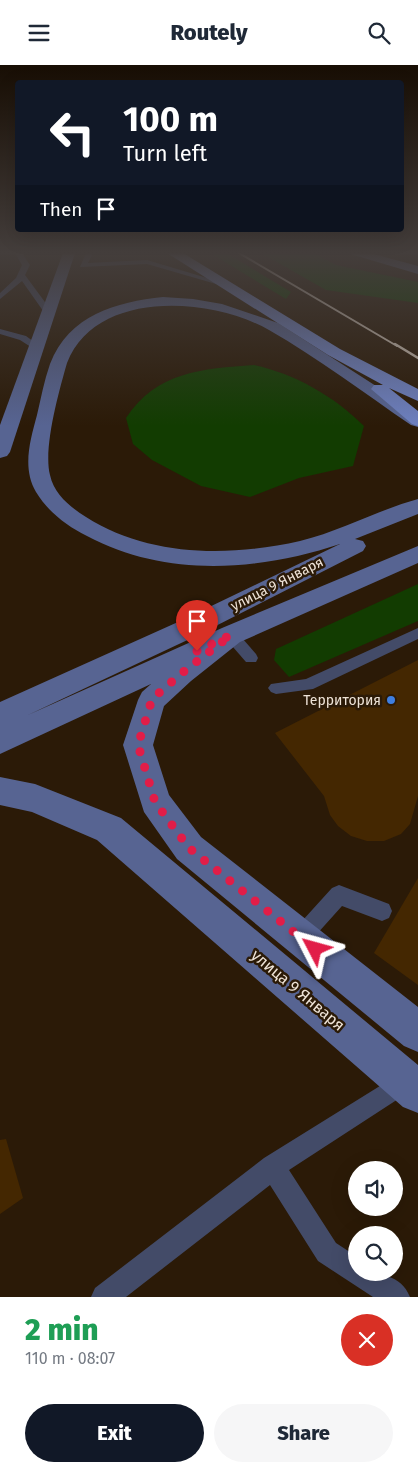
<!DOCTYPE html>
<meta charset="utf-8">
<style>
body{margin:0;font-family:"Fira Sans",sans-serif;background:#f6f6f7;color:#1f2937;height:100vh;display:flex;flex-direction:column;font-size:19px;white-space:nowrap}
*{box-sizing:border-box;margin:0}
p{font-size:16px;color:#747a83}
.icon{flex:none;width:28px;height:28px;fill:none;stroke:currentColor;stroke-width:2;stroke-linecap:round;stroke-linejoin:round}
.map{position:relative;height:1232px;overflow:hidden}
.panel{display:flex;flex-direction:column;background:#fff;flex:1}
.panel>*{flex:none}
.guide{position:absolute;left:15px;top:15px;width:389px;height:152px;border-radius:5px;box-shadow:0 5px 20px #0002;background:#111827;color:#fff;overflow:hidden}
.buttons{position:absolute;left:348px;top:1096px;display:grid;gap:10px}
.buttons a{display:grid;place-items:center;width:55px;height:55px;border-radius:50%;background:#fff;box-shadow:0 5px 20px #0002;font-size:25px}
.pin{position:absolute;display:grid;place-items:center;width:42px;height:42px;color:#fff;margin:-51px -21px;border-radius:50% 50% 50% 0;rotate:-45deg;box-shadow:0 0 5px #0007}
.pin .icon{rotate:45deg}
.me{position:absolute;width:55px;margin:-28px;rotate:309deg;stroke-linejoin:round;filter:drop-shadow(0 0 4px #0008)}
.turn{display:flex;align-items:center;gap:18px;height:105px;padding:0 25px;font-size:22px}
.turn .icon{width:65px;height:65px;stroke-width:2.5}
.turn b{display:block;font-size:35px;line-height:42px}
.then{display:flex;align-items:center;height:48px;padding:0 25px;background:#0003;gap:10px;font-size:19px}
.round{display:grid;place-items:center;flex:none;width:52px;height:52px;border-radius:26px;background:#f6f6f7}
.overview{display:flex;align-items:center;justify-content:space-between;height:85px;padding:0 25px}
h1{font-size:30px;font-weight:800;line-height:38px;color:#1e9e55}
.primary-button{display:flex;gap:10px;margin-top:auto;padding:10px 25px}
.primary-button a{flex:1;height:58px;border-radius:30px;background:#111827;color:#fff;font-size:20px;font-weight:800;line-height:58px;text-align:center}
.primary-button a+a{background:#f6f6f7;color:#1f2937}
header{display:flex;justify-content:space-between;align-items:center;height:65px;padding:0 25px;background:#fff;font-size:22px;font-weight:800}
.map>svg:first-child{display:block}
</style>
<header><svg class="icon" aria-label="menu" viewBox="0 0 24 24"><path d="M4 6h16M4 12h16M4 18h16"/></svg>Routely<svg class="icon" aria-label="search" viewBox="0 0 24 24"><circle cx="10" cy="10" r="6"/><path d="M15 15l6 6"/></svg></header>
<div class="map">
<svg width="418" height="1232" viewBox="0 0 418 1232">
<rect width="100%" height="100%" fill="#2b1a07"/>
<g fill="#123c01">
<polygon points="228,188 228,189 291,227 286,234 210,188"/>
<polygon points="314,188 336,200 418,217 418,238 326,225 261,188"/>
<path d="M254 300C295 309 334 331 364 361L353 401 299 413 250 432 201 421 152 395 133 379 126 353C157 306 202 304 254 300Z"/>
<polygon points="418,519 418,556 289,612 274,595 276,584"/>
</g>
<g fill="#442701">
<polygon points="418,595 418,731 410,759 401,769 384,776 367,776 351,771 338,761 330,750 324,731 275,668"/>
<polygon points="418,813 418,920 374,888"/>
<polygon points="6,1074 23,1133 0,1149 0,1075"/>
</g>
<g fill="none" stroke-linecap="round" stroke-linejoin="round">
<g fill="#434b68" fill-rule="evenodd">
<polygon points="15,188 22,188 30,200 25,210 53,248 52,250 46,250 22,216 0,234 0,228 16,213 22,200"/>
<polygon points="86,188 93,188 88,198 147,195 227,219 223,221 147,199 80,202"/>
<polygon points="0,264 26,271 41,282 34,284 20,275 0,269"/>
<polygon points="418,563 418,574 313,624 276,629 271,627 268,623 271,619 306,614"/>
<polygon points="231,565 236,566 256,589 258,593 256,597 246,597 226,574 224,570"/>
<polygon points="339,820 389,839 392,846 389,853 382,856 342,841 307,880 300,883 293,880 290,873 293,866 332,823"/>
<path d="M404 1006 412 1009 415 1017 412 1025 289 1105 336 1178 356 1191V1208C378 1208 401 1209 410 1232H373L318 1196 270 1120 126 1232H91L95 1223 264 1093Z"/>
</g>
<g fill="#576492" fill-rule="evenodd">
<polygon points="63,188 75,188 10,387 7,391 0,393 0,360"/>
<polygon points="347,188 370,188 418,201 418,209"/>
<path d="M163 232 193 234 222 239 278 258 418 348V362L411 360C364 328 318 293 269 265 211 232 96 224 67 298 59 326 43 383 50 410 54 429 70 442 86 452 149 492 229 492 300 476 341 466 378 445 418 434V449L355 474 363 476 366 481 363 486 196 571 28 650 222 563 418 481V498L240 577 191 616 164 641 153 680 169 730 201 772 418 942V987L404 981 177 794 144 747 123 680 138 635 142 627 151 619 0 689V662L6 660 0 662V637L178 557 340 479C259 506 165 513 87 471 67 461 48 447 36 427 22 403 30 376 37 350 41 333 44 316 50 299 69 250 116 237 163 232Z"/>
<polygon points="0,712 35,719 121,753 418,1000 418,1048 403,1042 97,775 32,747 0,740"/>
</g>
<polygon fill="#6d80c0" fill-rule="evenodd" points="167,188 183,188 340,284 418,324 418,336 389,323 418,346 418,361 412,359 371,324 374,320 383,320 328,290"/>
<polyline stroke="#cbbfb2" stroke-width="2" points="239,188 397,281"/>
<polyline stroke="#cbbfb2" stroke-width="2.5" points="395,279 418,293"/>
</g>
<linearGradient id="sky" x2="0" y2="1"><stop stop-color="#180e04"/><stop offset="0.52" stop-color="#443e3c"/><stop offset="1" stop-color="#443e3c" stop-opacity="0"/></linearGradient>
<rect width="418" height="361" fill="url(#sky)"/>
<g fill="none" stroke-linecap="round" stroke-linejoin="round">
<polyline stroke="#e11d48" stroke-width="9" stroke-dasharray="0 16.2" points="197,586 231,570 182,608 152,634 138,680 155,737 189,783 315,884"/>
</g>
<circle fill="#3f7fe0" stroke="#2b1a07" stroke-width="2" cx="391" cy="635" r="5"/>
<g text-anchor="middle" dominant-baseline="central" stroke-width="5" stroke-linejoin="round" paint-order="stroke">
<g font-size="14" fill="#eee3d7" stroke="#2b1a07">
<text transform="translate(277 519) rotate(-27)">улица 9 Января</text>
</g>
<g font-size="14" fill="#eee3d7" stroke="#2b1a07" text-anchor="end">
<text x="381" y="635">Территория</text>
</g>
<g font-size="16" fill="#eee3d7" stroke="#2b1a07">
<text transform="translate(298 925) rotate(40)">улица 9 Января</text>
</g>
</g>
</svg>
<div class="buttons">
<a><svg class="icon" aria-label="sound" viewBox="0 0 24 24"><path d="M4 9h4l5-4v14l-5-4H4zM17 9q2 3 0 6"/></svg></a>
<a><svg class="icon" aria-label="search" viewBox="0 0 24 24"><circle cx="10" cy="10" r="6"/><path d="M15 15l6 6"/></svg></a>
</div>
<div class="pin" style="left:197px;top:586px;background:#d93025"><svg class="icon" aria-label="arrive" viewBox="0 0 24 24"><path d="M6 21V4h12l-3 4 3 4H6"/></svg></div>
<svg class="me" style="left:315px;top:884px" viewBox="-20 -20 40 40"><path d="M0-17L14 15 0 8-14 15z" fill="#e11d48" stroke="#fff" stroke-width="4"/></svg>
<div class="guide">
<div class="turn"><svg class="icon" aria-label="left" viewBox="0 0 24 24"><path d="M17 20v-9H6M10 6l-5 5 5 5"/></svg><div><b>100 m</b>Turn left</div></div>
<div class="then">Then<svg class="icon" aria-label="arrive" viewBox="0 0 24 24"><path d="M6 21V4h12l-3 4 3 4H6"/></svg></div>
</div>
</div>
<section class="panel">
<div class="overview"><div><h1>2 min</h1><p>110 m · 08:07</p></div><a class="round" style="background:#d93025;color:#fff"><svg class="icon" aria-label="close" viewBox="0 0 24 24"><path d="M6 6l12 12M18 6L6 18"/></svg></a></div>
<div class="primary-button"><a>Exit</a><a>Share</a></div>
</section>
